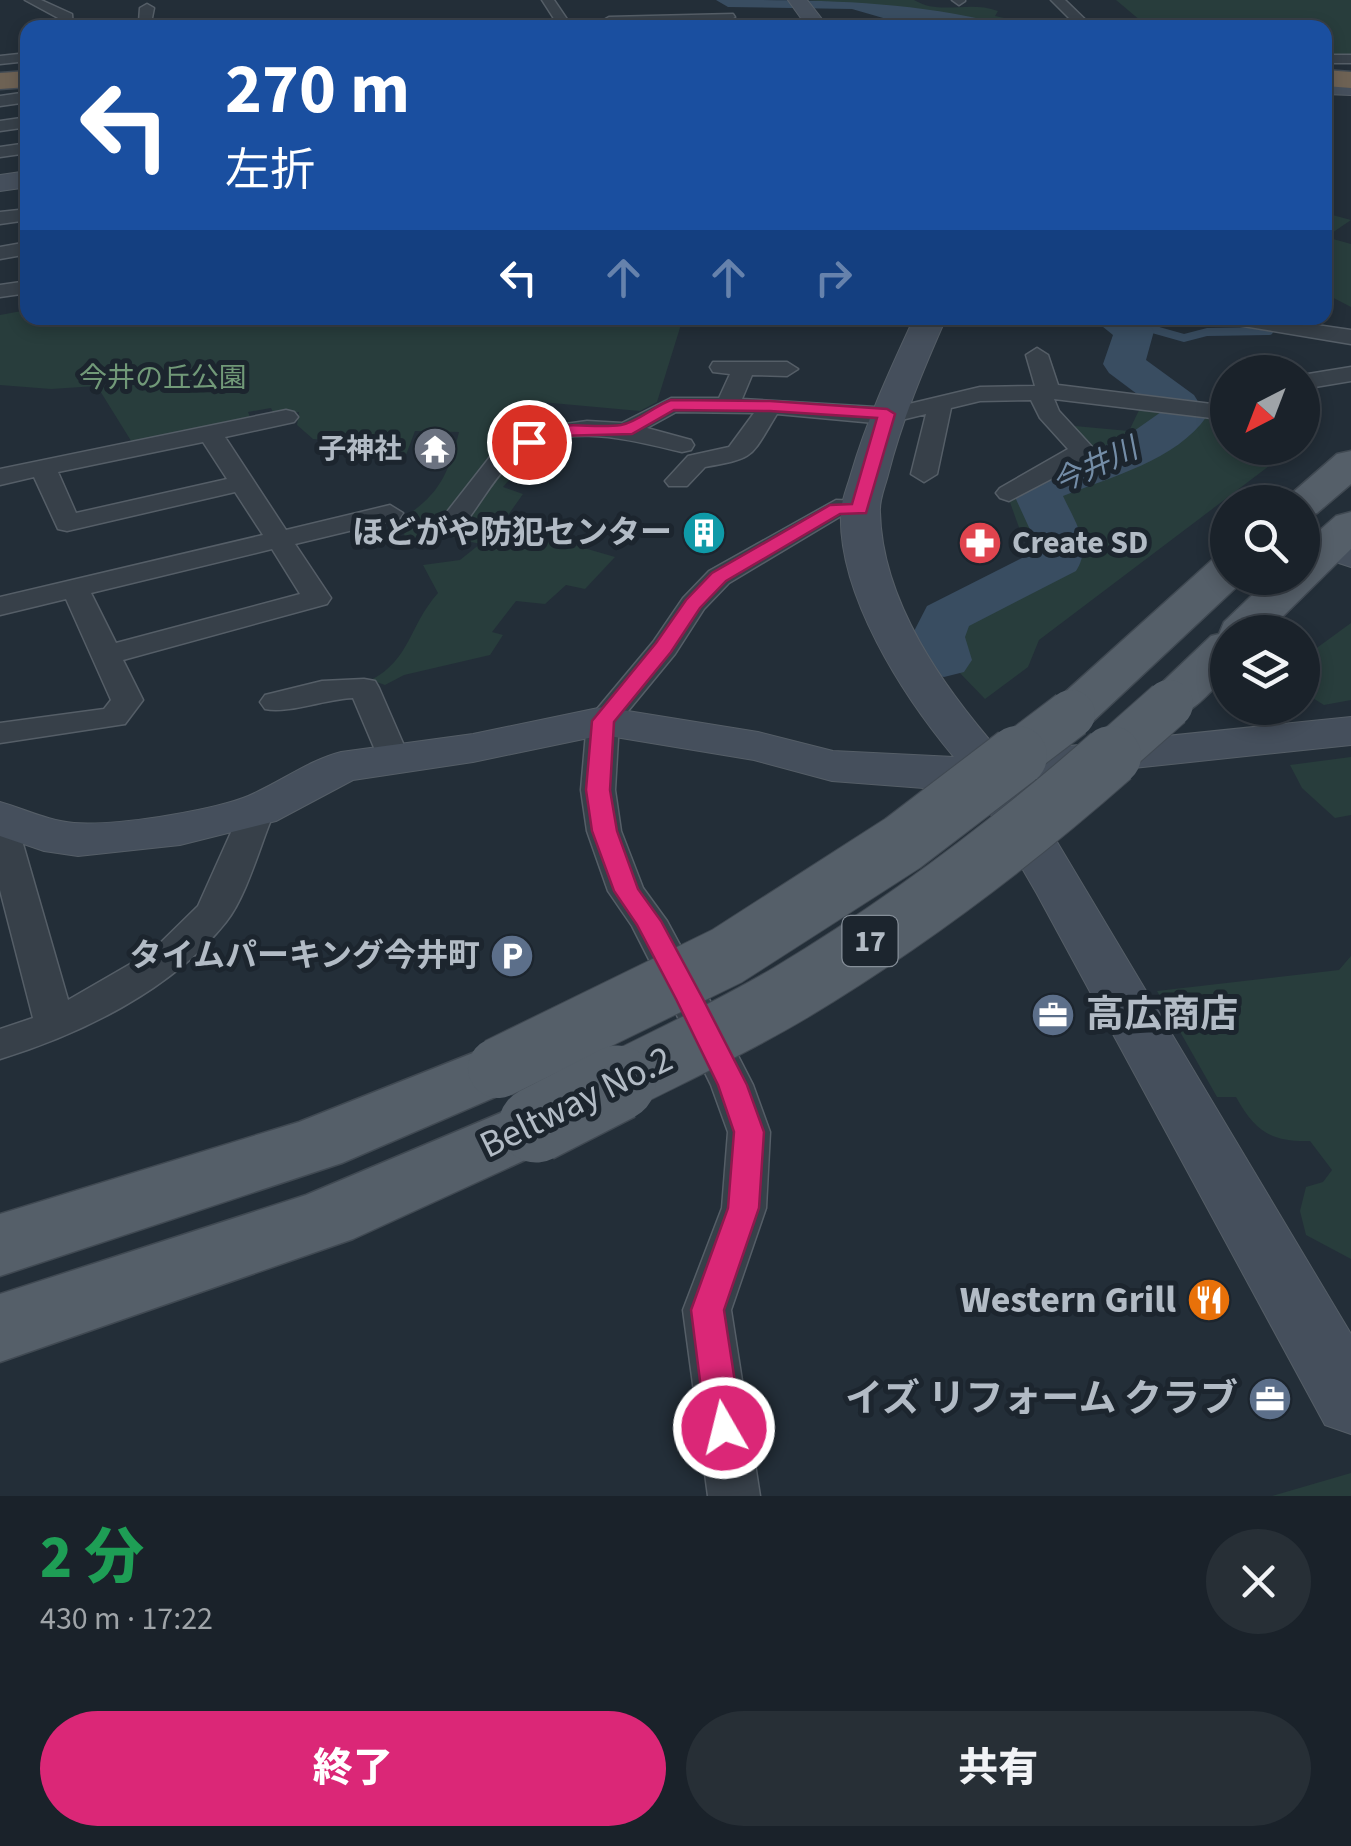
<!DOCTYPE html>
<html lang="ja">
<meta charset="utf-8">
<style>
body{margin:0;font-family:"Source Sans 3","Noto Sans JP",sans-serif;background:#272f36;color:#f1f3f6;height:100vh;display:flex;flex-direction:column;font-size:38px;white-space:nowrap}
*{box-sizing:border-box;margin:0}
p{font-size:32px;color:#9fa4a8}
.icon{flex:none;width:55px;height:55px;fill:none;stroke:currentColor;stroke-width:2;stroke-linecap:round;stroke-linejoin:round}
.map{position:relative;height:1496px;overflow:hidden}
.side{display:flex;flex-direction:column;background:#1a222a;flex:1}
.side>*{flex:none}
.banner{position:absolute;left:20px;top:20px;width:1312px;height:305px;border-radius:20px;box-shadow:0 5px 15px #0003,0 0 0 2px #383f47;background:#1a4fa0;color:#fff;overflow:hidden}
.needle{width:65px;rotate:222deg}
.controls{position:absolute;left:1210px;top:355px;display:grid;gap:20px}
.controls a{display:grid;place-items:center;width:110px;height:110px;border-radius:50%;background:#1a222a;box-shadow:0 5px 15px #0003,0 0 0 2px #383f47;font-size:50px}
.pin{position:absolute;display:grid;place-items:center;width:85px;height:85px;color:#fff;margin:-42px;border:5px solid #fff;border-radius:50%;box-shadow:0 2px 10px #0007}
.me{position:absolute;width:110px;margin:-55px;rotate:352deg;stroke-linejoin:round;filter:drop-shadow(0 0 8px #0008)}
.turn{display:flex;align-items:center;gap:35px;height:210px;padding:0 40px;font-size:45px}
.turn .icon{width:130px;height:130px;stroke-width:2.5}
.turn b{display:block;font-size:70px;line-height:85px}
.lanes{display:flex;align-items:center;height:95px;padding:0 40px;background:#0003;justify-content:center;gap:50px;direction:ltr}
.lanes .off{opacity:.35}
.round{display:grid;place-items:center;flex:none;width:105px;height:105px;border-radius:52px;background:#272f36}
.overview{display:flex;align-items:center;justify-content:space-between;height:170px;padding:0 40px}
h1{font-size:60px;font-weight:800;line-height:75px;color:#1e9e55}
.primary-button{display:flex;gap:20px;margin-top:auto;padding:20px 40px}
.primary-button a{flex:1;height:115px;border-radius:60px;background:#db2777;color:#fff;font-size:40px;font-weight:800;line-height:115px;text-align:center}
.primary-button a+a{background:#272f36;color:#f1f3f6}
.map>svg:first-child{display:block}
</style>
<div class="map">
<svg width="1351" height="1496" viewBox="0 0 1351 1496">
<rect width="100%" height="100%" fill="#232e38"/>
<g fill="#283d3c">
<path d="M808 0H914C941 16 968 0 998 11L995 16 1045 27H936L904 24 913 19 888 17 856 5Z"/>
<polygon points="1116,0 1351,0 1351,58 1325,58 1325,28 1141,27 1141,21"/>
<polygon points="1325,213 1351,220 1326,237 1351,244 1351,307 1328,295"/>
<path d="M27 310 28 318H683L657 402 640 411 541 402 526 432 545 439 503 487 523 494 506 518 541 526 536 534 615 557 585 589 566 585 545 604 516 601 492 632 503 635 490 655 404 675 385 685 371 680C411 659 408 627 438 593L423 565 460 560 480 544 431 532 410 545 397 522C438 496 447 479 459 432L415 431 406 455H395L387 446 313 439 297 425 299 412 275 416 271 408 248 412 251 419 133 444 97 386 51 389 0 385V315Z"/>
<polygon points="1142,404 1228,419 1228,448 1293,448 1039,640 1028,667 985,699 958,671 940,621 995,582 1032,567 1041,545 1021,533 1007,494 1075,463 1064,425 1129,431"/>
<polygon points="1351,623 1351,700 1324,705 1303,692 1303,658"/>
<polygon points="1351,757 1351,815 1335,818 1302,788 1290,765"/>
<path d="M1351 956V1259L1306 1235 1300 1211 1306 1187 1323 1182 1332 1170 1310 1141C1270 1142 1255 1131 1236 1097H1217L1157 991 1339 970Z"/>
<polygon points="1351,1473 1351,1496 1272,1496"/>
</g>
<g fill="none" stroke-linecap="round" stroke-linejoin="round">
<polyline stroke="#394d61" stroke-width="8" points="1113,318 1184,338 1207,332 1269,331"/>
<g fill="#394d61" fill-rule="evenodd">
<path d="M716 0C812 0 905 0 998 23L1001 28 897 22 852 9 728 7Z"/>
<path d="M1092 318C1114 317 1141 312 1154 331L1146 360 1194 395 1207 416C1177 460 1110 477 1063 496 1074 520 1093 546 1076 571L969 626 965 637 972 660 964 672 944 677 924 672 916 660 911 637 927 606 1032 553V534L1015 497 1025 478 1124 438 1161 412 1109 373 1103 364 1113 335Z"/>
</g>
<g stroke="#555e67" stroke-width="3">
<g id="street">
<polygon points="25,0 41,0 72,14 73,28 59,28 60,19"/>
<polygon points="542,0 554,0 573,28 560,28"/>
<polygon points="952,0 965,0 965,1 959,5"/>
<polygon points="1051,0 1065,0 1094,28 1079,28"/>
<polygon points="147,4 154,8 150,28 109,28 139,22 140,8"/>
<polygon points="733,14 735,17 728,21 609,25 602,21 609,17"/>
<polygon points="28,53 28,61 0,64 0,56"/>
<rect x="1325" y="55" width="26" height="8"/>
<polygon points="28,92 28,102 0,106 0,96"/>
<polygon points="28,117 28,127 0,131 0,121"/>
<polygon points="28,143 28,153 0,157 0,147"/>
<polygon points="28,209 28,220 0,224 0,212"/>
<polygon points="28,242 28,254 0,259 0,247"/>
<polygon points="28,281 28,293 0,297 0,285"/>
<polygon points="1220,318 1268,318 1351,330 1351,344 1231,324"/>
<path d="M1037 348 1048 355 1058 385 1228 406V420L1054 399 1059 411 1094 449 1076 466 1009 501 1000 498 996 493 1000 488 1068 449 1040 418 1031 400 980 401 951 408 937 474 924 482 911 474 926 414 885 424 777 414C750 458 756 458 705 467L687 486H669L665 481 688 456 729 447 754 413 676 412 647 428 691 440 694 445 691 450 682 452C630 440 560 419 514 459 495 476 481 503 465 523H447L443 517 497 448 543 427 587 421 622 423 671 398H719L730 374 713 372 710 367 713 362H787L798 369 787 376 752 375 742 399 892 408 980 387 1035 386 1026 355Z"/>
<polygon points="1351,367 1351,381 1315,387 1302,395 1302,375"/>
<path d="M286 410 294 412 298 417 294 422 225 437 286 530 390 505 403 513 399 519 295 544 331 598 327 604 123 660 143 700 125 724 0 743V723L104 709 111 700 66 599 0 615V597L263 535 235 492 67 531 58 529 34 477 0 485V469ZM203 442 227 479 76 513 58 472ZM272 549 300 594 116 643 91 593Z"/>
<polygon points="836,500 860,501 873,509 860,517 841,516 729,583 704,609 675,654 619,722 615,790 621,831 643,888 667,921 709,999 753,1085 770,1132 766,1208 731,1310 760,1496 708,1496 683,1310 722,1208 728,1132 711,1085 669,999 632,926 608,891 587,831 581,790 587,721 653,642 683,598 709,571"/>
<path d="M364 679 375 681 379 688 409 757 405 764H381L353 698C326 699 288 714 265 709L260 702 265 695 322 681Z"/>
<path d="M258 799 270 802 275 810C261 842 247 896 226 922 172 990 81 1034 0 1059V1029L33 1018 0 890V827C11 816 19 813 34 817L39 825 23 844 68 1000 151 952 198 906 241 810 246 802Z"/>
</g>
</g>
<g stroke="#555e67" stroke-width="2">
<g id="secondary">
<polygon points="788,0 807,0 829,28 808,28"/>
<polygon points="1325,80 1351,81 1351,95 1325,94"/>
<polygon points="28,171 28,187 0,191 0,175"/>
<path d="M914 318H946C923 370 902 420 888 475 885 487 879 500 880 512 882 602 944 688 1001 753L1351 717V745L1020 780 1351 1334V1434L1325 1425 1037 894 974 785 937 789 832 781 754 760 603 735 473 762 353 780 276 821 180 845 78 856 44 851 0 836V802C25 809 48 821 74 823 115 826 204 812 243 798 277 785 306 761 341 752L473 734 603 707 758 732 833 751 954 757C903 696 837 594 841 511 842 499 848 485 851 474 867 419 890 370 914 318Z"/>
<polygon points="1302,526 1351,542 1351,567 1302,551"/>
</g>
</g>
<g stroke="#404952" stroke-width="3">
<g id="primary">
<polygon points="1351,451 1351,484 1317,513 1302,517 1302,502 1282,502 1337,454"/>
<path d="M1351 512V549L1267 632H1228V674C1203 698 1188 724 1151 715L1144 704 1151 693 1211 636 1219 634 1224 622 1270 578H1302V546L1336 516Z"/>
<polygon points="1228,557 1228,578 1244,580 1089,725 1071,729 1053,725 1045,714 1053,703 1212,560"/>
<polygon points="498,1043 521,1050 531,1068 521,1086 342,1163 0,1276 0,1214 299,1122"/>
<polygon points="536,1098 560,1106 570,1125 560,1144 353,1239 0,1362 0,1294 306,1195"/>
</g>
</g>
<g stroke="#424b54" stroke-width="3">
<g id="highway">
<polygon points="1325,70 1351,72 1351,88 1325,86"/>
<polygon points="28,71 28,87 0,89 0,73"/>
</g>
</g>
<use href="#street" fill="#374049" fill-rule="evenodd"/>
<use href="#secondary" fill="#454f5c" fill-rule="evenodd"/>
<use href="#primary" fill="#555f69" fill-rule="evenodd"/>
<use href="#highway" fill="#6e6254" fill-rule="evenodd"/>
<g stroke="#404952" stroke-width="50" stroke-linecap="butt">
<g id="primary-bridge-far2">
<polyline points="1013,758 1071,714"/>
<polyline points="1108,758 1169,704"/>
</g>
</g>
<g stroke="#404952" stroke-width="62" stroke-linecap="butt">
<g id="primary-bridge-far1">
<polyline points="498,1068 727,956 903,843 1017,756"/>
<path d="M613 1085C672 1055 733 1027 790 993 905 924 1010 845 1111 756"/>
</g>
</g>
<g stroke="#404952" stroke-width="78" stroke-linecap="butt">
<polyline id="primary-bridge" points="536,1125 618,1083"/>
</g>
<use href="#primary-bridge-far2" stroke="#555f69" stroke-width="48"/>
<use href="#primary-bridge-far1" stroke="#555f69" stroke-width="60"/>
<use href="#primary-bridge" stroke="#555f69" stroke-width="75"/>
</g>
<path fill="#db2777" stroke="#8e194d" stroke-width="2.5" d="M671 400 770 401 887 409 895 414 866 513 840 514 726 581 700 608 671 652 614 722 610 790 617 831 638 889 661 921 703 999 747 1085 764 1132 759 1208 724 1310 742 1428 736 1439 724 1444 712 1439 706 1428 691 1310 728 1208 734 1132 718 1085 676 999 637 925 614 891 592 831 586 790 592 721 656 643 686 600 712 573 830 505 852 504 877 418 770 411 674 410 632 434 556 436 529 447 521 442C552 415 586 430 621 425 638 422 654 406 671 400Z"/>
<defs>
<g id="temple-disc" transform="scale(2.25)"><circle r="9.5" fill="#6b7280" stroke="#1c252e"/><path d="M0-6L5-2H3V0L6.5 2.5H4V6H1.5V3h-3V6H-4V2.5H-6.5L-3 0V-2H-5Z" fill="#fff"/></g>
<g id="building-disc" transform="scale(2.25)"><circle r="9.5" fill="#0f9aa8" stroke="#1c252e"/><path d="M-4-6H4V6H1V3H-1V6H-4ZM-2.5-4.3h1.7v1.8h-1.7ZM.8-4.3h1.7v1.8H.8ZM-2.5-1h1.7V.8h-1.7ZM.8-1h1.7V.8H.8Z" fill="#fff"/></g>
<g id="pharmacy-disc" transform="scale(2.25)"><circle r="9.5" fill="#e0444e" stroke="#1c252e"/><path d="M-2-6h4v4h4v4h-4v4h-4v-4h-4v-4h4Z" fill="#fff"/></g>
<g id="parking-disc" transform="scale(2.25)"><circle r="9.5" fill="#5c6f8a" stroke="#1c252e"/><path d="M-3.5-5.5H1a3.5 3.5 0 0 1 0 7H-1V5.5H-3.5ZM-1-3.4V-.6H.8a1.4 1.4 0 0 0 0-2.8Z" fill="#fff"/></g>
<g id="office-disc" transform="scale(2.25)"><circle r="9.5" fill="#5c6f8a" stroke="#1c252e"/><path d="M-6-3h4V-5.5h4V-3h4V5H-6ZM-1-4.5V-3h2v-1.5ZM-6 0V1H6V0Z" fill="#fff"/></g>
<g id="restaurant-disc" transform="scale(2.25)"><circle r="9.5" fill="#e8710a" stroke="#1c252e"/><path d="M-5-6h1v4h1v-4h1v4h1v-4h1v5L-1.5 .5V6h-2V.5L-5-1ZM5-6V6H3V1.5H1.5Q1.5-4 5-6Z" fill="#fff"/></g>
</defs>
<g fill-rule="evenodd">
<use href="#temple-disc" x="435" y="449"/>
<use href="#building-disc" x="704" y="533"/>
<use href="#pharmacy-disc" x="980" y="543"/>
<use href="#parking-disc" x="512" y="956"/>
<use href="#office-disc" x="1053" y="1015"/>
<use href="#restaurant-disc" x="1209" y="1300"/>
<use href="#office-disc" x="1270" y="1399"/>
</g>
<g text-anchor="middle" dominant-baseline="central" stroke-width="10" stroke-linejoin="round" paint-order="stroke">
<g font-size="28" fill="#719978" stroke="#1c252e">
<text x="163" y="378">今井の丘公園</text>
</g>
<g font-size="28" font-weight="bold" fill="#b2bbc5" stroke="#1c252e" text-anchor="end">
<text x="402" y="449">子神社</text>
</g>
<g font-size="30" font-style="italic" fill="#748da7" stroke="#1c252e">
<text transform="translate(1095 466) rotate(-25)">今井川</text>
</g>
<rect fill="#1c252e" stroke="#858e98" stroke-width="2.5" x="842.5" y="916" width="55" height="50" rx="8"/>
<g font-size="30" font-weight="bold" fill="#b2bbc5">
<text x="870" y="941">17</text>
</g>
<g font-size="32" font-weight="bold" fill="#b2bbc5" stroke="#1c252e" text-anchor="end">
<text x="672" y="533">ほどがや防犯センター</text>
<text x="1012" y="543" text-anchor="start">Create SD</text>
<text x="480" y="956">タイムパーキング今井町</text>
</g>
<g font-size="38" font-weight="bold" fill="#b2bbc5" stroke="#1c252e" text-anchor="end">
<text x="1086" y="1015" text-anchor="start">高広商店</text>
<text x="1176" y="1300">Western Grill</text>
<text x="1238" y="1399">イズ リフォーム クラブ</text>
</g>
<g font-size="38" fill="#b2bbc5" stroke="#1c252e">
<text transform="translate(576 1102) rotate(-26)">Beltway No.2</text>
</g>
</g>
</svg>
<div class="controls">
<a><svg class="needle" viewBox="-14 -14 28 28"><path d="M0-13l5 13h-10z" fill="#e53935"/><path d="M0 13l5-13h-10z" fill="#9fa4a8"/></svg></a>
<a><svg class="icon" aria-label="search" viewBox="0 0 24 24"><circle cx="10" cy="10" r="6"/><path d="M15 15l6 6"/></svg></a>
<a><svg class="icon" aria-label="layers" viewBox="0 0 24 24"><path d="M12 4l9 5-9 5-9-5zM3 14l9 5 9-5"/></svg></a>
</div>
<div class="pin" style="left:529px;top:442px;background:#d93025"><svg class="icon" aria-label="arrive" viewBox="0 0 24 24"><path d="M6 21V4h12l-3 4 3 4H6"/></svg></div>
<svg class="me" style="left:724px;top:1428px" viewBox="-20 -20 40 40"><circle r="17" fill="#db2777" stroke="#fff" stroke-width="3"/><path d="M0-11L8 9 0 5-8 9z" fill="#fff"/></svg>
<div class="banner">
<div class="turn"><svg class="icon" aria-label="left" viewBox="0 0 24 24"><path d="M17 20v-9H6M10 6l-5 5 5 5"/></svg><div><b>270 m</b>左折</div></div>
<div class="lanes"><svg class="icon" aria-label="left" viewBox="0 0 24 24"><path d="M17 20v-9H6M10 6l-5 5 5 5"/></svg><svg class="icon off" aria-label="ahead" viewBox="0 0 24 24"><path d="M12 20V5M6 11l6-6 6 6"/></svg><svg class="icon off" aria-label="ahead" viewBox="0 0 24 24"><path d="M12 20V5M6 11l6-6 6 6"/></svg><svg class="icon off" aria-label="right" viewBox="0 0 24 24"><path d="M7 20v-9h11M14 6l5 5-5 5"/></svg></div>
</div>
</div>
<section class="side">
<div class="overview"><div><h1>2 分</h1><p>430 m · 17:22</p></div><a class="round"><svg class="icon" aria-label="close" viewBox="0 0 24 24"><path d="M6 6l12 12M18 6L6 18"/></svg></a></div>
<div class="primary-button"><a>終了</a><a>共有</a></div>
</section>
